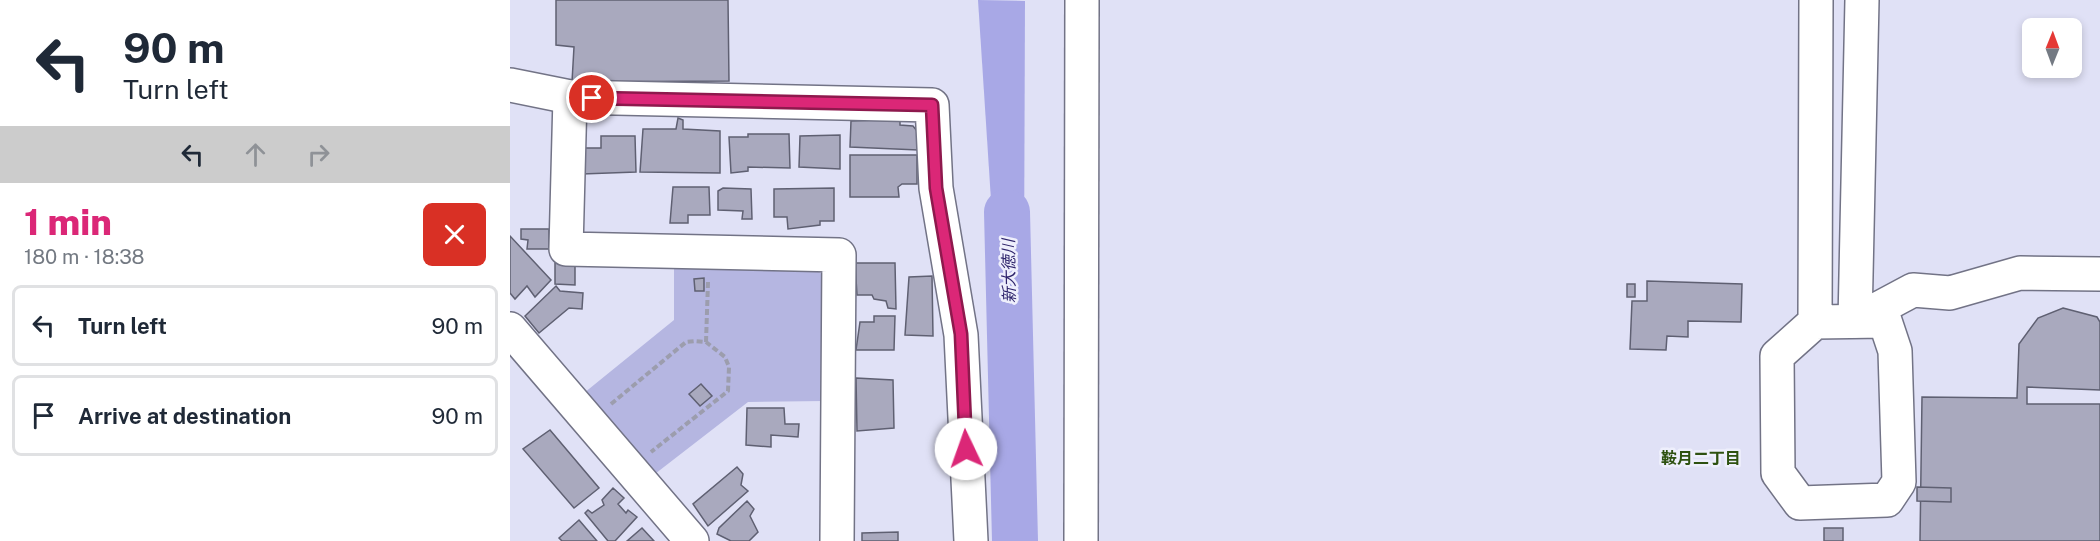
<!DOCTYPE html>
<meta charset="utf-8">
<style>
body{margin:0;font-family:"Public Sans","Noto Sans JP",sans-serif;background:#f2f2f3;color:#1f2937;height:100vh;display:flex;flex-direction:column;font-size:22px;white-space:nowrap}
*{box-sizing:border-box;margin:0}
p{font-size:20px;color:#747a83}
.icon{flex:none;width:33px;height:33px;fill:none;stroke:currentColor;stroke-width:2;stroke-linecap:round;stroke-linejoin:round}
.map{position:relative;flex:1;overflow:hidden}
.drawer{display:flex;flex-direction:column;background:#fff;width:510px}
.drawer>*{flex:none}
.guide{background:#fff;color:#1f2937;overflow:hidden}
.needle{width:39px;rotate:1deg}
.controls{position:absolute;left:1512px;top:18px;display:grid;gap:12px}
.controls a{display:grid;place-items:center;width:60px;height:60px;border-radius:9px;background:#fff;box-shadow:0 3px 9px #0003;font-size:30px}
.pin{position:absolute;display:grid;place-items:center;width:51px;height:51px;color:#fff;margin:-26px;border:3px solid #fff;border-radius:50%;box-shadow:0 2px 6px #0007}
.me{position:absolute;width:66px;margin:-33px;rotate:357deg;stroke-linejoin:round;filter:drop-shadow(0 0 4px #0008)}
.turn{display:flex;align-items:center;gap:21px;height:126px;padding:0 24px;font-size:27px}
.turn .icon{width:78px;height:78px;stroke-width:2.5}
.turn b{display:block;font-size:42px;line-height:51px}
.lanes{display:flex;align-items:center;height:57px;padding:0 24px;background:#0003;justify-content:center;gap:30px;direction:ltr}
.lanes .off{opacity:.35}
.round{display:grid;place-items:center;flex:none;width:63px;height:63px;border-radius:9px;background:#f2f2f3}
.headline{display:flex;align-items:center;justify-content:space-between;height:102px;padding:0 24px}
h1{font-size:36px;font-weight:800;line-height:45px;color:#db2777}
ul{padding:0;list-style:none}
li{display:flex;align-items:center;gap:18px;height:81px;margin:0 12px 9px;padding:0 12px;border:3px solid #e0e1e3;border-radius:9px}
li div{flex:1}
li b{display:block;font-size:22px}
li em{font-style:normal}
main{display:flex;flex:1;min-height:0}
.map>svg:first-child{display:block}
</style>
<main>
<section class="drawer">
<div class="guide">
<div class="turn"><svg class="icon" aria-label="left" viewBox="0 0 24 24"><path d="M17 20v-9H6M10 6l-5 5 5 5"/></svg><div><b>90 m</b>Turn left</div></div>
<div class="lanes"><svg class="icon" aria-label="left" viewBox="0 0 24 24"><path d="M17 20v-9H6M10 6l-5 5 5 5"/></svg><svg class="icon off" aria-label="ahead" viewBox="0 0 24 24"><path d="M12 20V5M6 11l6-6 6 6"/></svg><svg class="icon off" aria-label="right" viewBox="0 0 24 24"><path d="M7 20v-9h11M14 6l5 5-5 5"/></svg></div>
</div>
<div class="headline"><div><h1>1 min</h1><p>180 m · 18:38</p></div><a class="round" style="background:#d93025;color:#fff"><svg class="icon" aria-label="close" viewBox="0 0 24 24"><path d="M6 6l12 12M18 6L6 18"/></svg></a></div>
<ul>
<li><svg class="icon" aria-label="left" viewBox="0 0 24 24"><path d="M17 20v-9H6M10 6l-5 5 5 5"/></svg><div><b>Turn left</b></div><em>90 m</em></li>
<li><svg class="icon" aria-label="arrive" viewBox="0 0 24 24"><path d="M6 21V4h12l-3 4 3 4H6"/></svg><div><b>Arrive at destination</b></div><em>90 m</em></li>
</ul>
</section>
<div class="map">
<svg width="1590" height="541" viewBox="0 0 1590 541">
<rect width="100%" height="100%" fill="#e0e1f6"/>
<polygon fill="#b5b6e1" points="164,264 305,268 317,279 314,401 238,402 141,477 74,393 164,320"/>
<polygon fill="#a8a8e6" points="468,0 515,1 514,271 486,277"/>
<g fill="none" stroke-linecap="round" stroke-linejoin="round">
<polyline stroke="#a8a8e6" stroke-width="46" points="497,212 505,541"/>
</g>
<g fill="#a9a9be" stroke="#5f6072" stroke-width="1.5">
<polygon points="46,0 218,0 219,81 62,82 64,47 46,45"/>
<polygon points="168,118 173,120 173,129 210,131 210,173 130,172 133,129 166,129"/>
<polygon points="390,119 390,125 403,126 407,131 408,150 340,147 341,121"/>
<polygon points="238,134 279,134 280,168 238,167 238,171 221,173 219,137 238,137"/>
<polygon points="330,135 330,169 289,167 290,136"/>
<polygon points="91,136 125,136 126,172 72,174 72,148 91,148"/>
<polygon points="340,155 407,155 407,184 392,184 388,187 389,197 340,197"/>
<polygon points="163,187 199,187 200,215 178,215 178,223 160,223"/>
<polygon points="213,188 241,189 242,219 232,219 233,211 208,210 208,191"/>
<polygon points="324,188 324,221 310,221 310,225 278,229 277,217 264,217 264,189"/>
<polygon points="11,229 39,229 39,249 17,249 18,240 11,239"/>
<polygon points="0,236 41,280 25,297 17,286 5,299 0,293"/>
<polygon points="45,263 65,263 65,285 45,284"/>
<polygon points="345,263 385,263 386,309 378,308 376,301 364,299 362,295 347,295"/>
<polygon points="422,276 423,336 395,335 399,277"/>
<polygon points="194,278 194,291 185,291 184,279"/>
<polygon points="1137,281 1232,284 1231,322 1178,321 1178,337 1157,336 1156,350 1120,349 1122,301 1137,301"/>
<rect x="1117" y="284" width="8" height="13"/>
<polygon points="46,286 50,291 73,293 72,309 59,308 29,333 15,316"/>
<polygon points="1553,308 1587,317 1590,322 1590,390 1517,387 1517,404 1590,404 1590,541 1410,541 1412,397 1507,398 1509,344 1528,318"/>
<polygon points="364,316 385,316 384,350 346,350 350,322 364,322"/>
<polygon points="346,378 383,380 384,428 347,431"/>
<polygon points="191,384 202,396 190,406 179,394"/>
<polygon points="237,408 274,408 275,424 289,424 288,437 261,435 261,447 236,445"/>
<polygon points="40,430 89,488 64,508 13,449"/>
<polygon points="227,467 233,474 231,485 238,491 198,526 183,504"/>
<polygon points="1407,487 1441,488 1441,502 1407,501"/>
<polygon points="103,488 114,498 108,504 116,513 118,510 127,517 105,541 98,541 75,513 78,510 82,513 94,505 92,500"/>
<polygon points="237,501 244,509 240,516 248,532 239,541 221,541 207,534 209,528"/>
<polygon points="69,520 87,541 52,541 49,538"/>
<polygon points="132,528 144,541 117,541"/>
<rect x="1314" y="528" width="19" height="13"/>
<polygon points="388,532 388,541 352,541 352,533"/>
</g>
<g fill="none" stroke-linecap="round" stroke-linejoin="round">
<g stroke="#727386" stroke-width="36">
<g id="minor">
<polyline points="1352,0 1345,321 1403,290 1440,293 1510,273 1590,274"/>
<polyline points="0,85 60,97 422,105 426,188 451,335 461,541"/>
<polyline points="60,97 56,249 329,255 327,541"/>
<polyline points="1305,322 1375,321 1385,351 1389,482 1377,500 1290,503 1268,473 1267,356 1305,322 1306,0"/>
<polyline points="0,329 182,541"/>
<polyline points="571,541 572,0"/>
</g>
</g>
<g stroke="#9c9dad" stroke-width="4" stroke-dasharray="6 3" stroke-linecap="butt">
<polyline points="196,342 198,282"/>
<polyline points="101,404 176,342 185,341 196,342 215,357 219,367 218,391 141,452"/>
</g>
<use href="#minor" stroke="#fff" stroke-width="33"/>
</g>
<g fill="none" stroke-linecap="round" stroke-linejoin="round">
<g stroke="#8e194d" stroke-width="15">
<polyline id="route" points="82,98 422,105 426,188 451,334 456,449"/>
</g>
<use href="#route" stroke="#db2777" stroke-width="10"/>
</g>
<g text-anchor="middle" dominant-baseline="central" stroke-width="5" stroke-linejoin="round" paint-order="stroke">
<g font-size="16" font-style="italic" fill="#2e246b" stroke="#eeeffc">
<text transform="translate(499 271) rotate(-91)">新大徳川</text>
</g>
<g font-size="16" font-weight="bold" fill="#2e5110" stroke="#eeeffc">
<text x="1191" y="458">鞍月二丁目</text>
</g>
</g>
</svg>
<div class="controls">
<a><svg class="needle" viewBox="-14 -14 28 28"><path d="M0-13l5 13h-10z" fill="#e53935"/><path d="M0 13l5-13h-10z" fill="#747a83"/></svg></a>
</div>
<div class="pin" style="left:82px;top:98px;background:#d93025"><svg class="icon" aria-label="arrive" viewBox="0 0 24 24"><path d="M6 21V4h12l-3 4 3 4H6"/></svg></div>
<svg class="me" style="left:456px;top:449px" viewBox="-20 -20 40 40"><circle r="19" fill="#fff"/><path d="M0-13L10 11 0 6-10 11z" fill="#db2777"/></svg>
</div>
</main>
